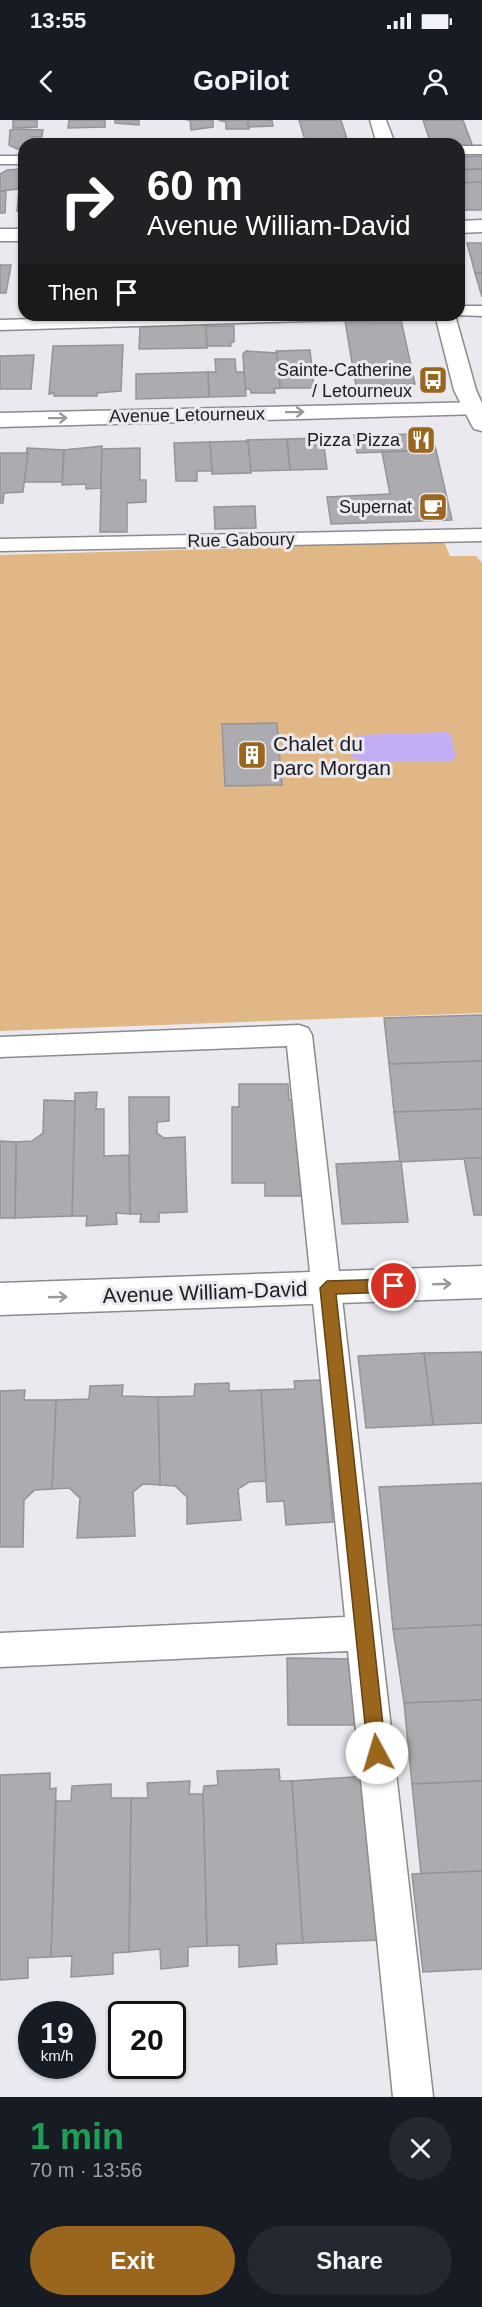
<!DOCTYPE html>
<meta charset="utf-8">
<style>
body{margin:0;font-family:Arial,sans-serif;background:#242831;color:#f1f3f6;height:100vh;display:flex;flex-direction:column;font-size:22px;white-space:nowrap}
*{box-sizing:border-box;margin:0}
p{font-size:20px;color:#9ea1a6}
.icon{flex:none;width:33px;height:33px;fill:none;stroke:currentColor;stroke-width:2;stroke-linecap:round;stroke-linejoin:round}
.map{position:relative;height:1977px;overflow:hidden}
.drawer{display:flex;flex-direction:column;background:#171b24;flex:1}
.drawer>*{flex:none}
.guide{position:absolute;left:18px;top:18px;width:447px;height:183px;border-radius:18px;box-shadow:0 2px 4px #0004;background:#202124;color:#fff;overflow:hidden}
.speed{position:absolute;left:18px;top:1881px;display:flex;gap:12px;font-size:30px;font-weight:700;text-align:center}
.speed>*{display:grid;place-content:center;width:78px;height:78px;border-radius:50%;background:#171b24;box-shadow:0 2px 4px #0004;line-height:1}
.speed small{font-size:15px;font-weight:400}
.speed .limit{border:3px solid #111;border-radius:9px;background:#fff;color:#111}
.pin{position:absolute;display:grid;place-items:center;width:51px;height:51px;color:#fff;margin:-26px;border:3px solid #fff;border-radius:50%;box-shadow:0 2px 6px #0007}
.me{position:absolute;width:66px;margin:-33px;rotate:354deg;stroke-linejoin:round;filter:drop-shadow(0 0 4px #0008)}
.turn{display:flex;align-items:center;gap:21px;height:126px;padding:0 30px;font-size:27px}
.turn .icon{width:78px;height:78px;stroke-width:2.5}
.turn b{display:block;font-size:42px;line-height:51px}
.then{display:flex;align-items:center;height:57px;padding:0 30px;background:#0003;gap:12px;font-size:22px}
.round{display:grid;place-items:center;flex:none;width:63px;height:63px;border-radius:32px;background:#242831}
.overview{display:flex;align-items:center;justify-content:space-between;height:102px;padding:0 30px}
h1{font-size:36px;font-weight:700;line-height:45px;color:#1e9e55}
.cta{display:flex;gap:12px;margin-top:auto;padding:12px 30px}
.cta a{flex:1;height:69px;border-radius:36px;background:#9a651d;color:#fff;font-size:24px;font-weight:700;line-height:69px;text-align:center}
.cta a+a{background:#242831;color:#f1f3f6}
.status{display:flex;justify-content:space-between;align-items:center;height:42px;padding:0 30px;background:#171b24;direction:ltr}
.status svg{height:16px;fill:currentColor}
header{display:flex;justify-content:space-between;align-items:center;height:78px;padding:0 30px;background:#171b24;font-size:27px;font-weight:700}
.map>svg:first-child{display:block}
</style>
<div class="status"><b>13:55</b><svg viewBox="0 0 49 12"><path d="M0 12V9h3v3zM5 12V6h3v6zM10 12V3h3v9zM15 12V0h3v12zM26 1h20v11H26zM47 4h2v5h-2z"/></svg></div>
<header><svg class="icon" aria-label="back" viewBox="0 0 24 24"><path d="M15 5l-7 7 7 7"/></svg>GoPilot<svg class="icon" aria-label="person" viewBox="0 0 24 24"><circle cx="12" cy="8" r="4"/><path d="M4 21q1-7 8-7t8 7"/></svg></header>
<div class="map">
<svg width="482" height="1977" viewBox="0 0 482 1977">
<rect width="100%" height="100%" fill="#eae9ef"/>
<polygon fill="#e2b786" points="444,422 450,436 476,436 482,443 482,893 0,911 0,435"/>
<polygon fill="#c3adf5" points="447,612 451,615 456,637 452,641 367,642 354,639 347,629 352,619 360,615"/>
<g fill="#acabb0" stroke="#959399" stroke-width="1.5">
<polygon points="13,0 37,0 37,7 13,8"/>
<polygon points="69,0 105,0 105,7 68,8"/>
<polygon points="115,0 139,0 139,5 115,3"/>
<polygon points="186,0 213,0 213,7 191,10 190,0"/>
<polygon points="218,0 248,0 249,9 226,9 226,2"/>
<polygon points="248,0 272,0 273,6 248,7"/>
<polygon points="299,0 341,0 347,19 305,20"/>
<polygon points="423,0 463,0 473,27 431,24"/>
<polygon points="17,9 43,10 42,17 32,17 32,24 24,24 24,28 17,29 9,25 10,10"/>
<polygon points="482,36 482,49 459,50 459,37"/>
<polygon points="21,49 19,69 0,71 0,54 7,50"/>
<polygon points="482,49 482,62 459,63 459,50"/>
<polygon points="482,62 482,90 459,90 459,63"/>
<polygon points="19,69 24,69 24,91 17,91"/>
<polygon points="0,71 6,71 5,93 0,93"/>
<polygon points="467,123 482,123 482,153 475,153"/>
<polygon points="0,145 11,145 6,173 0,173"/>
<polygon points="475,153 482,153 482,177"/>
<polygon points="401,200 415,264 356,266 345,201"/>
<polygon points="206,205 207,228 139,229 140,207"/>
<polygon points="206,206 234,206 234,222 230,223 231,226 207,226"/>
<polygon points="123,225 121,271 97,273 97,276 54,276 54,273 49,274 53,226"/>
<polygon points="310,230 314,268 280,268 276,231"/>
<polygon points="246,231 277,233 280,268 274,269 275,273 251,273 250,269 245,269 243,234"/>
<polygon points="34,235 31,269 0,269 0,236"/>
<polygon points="215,239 235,239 236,252 244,252 246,276 209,277 208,252 216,252"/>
<polygon points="208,252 209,277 136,279 136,254"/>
<polygon points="424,314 432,317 436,330 357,333 354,315"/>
<polygon points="323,318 327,349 290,350 287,319"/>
<polygon points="287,319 290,350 250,351 247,320"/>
<polygon points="248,321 251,353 212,354 210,322"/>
<polygon points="210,322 212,351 197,351 197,361 176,361 174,323"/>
<polygon points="102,326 101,368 86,369 86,364 62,365 64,330"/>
<polygon points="27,328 64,330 62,362 24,362"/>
<polygon points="140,328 140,360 146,360 146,382 127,383 127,412 100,412 102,329"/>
<polygon points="436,330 452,400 331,404 327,377 390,374 382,332"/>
<polygon points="0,333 28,333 23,372 4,373 3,383 0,383"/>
<polygon points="255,386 256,408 215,409 214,387"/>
<polygon points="277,603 282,665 225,666 222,604"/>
<polygon points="482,895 482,941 389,944 384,898"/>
<polygon points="482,941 482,989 394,992 389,944"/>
<polygon points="239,964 288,964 289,980 299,980 303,1076 265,1076 265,1063 232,1063 232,987 239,987"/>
<polygon points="97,972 96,989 104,989 104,1036 129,1035 130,1094 116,1093 117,1104 86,1106 87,1096 72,1096 75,973"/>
<polygon points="129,977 169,977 169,1001 157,1002 157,1013 164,1018 185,1017 187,1092 159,1093 159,1102 140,1102 141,1094 130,1094"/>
<polygon points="44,980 75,981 72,1096 15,1098 16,1022 32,1021 43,1013"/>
<polygon points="482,989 482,1038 400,1042 394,992"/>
<polygon points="0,1021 16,1022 15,1098 0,1098"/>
<polygon points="464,1038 482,1038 482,1095 474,1095"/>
<polygon points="401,1041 408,1102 342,1104 336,1044"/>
<polygon points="482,1232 482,1303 433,1305 424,1233"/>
<polygon points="424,1233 433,1305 366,1308 358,1236"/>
<polygon points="320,1260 333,1402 286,1405 284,1381 267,1382 261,1270 295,1269 294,1261"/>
<polygon points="229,1263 229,1271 261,1270 266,1361 249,1362 238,1369 241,1400 187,1404 187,1377 175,1366 160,1365 158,1277 194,1276 195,1264"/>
<polygon points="123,1265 122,1276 158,1277 160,1365 143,1364 133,1372 135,1416 77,1418 80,1378 69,1368 52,1369 56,1280 89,1279 90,1266"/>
<polygon points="25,1270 24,1280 56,1280 52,1369 35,1370 24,1380 23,1427 0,1427 0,1271"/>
<polygon points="482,1363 482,1505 393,1509 379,1367"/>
<polygon points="482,1505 482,1580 404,1583 393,1509"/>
<polygon points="287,1538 352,1539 355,1605 288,1605"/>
<polygon points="482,1580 482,1661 412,1664 404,1583"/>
<polygon points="279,1649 280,1661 292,1661 303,1823 276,1824 277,1844 239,1847 239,1825 207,1826 203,1674 204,1666 218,1665 217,1651"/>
<polygon points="50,1653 50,1669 56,1668 51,1837 28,1838 28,1858 0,1860 0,1655"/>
<polygon points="367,1656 381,1820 303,1823 292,1661"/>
<polygon points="190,1661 189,1674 203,1674 207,1826 188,1827 188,1846 161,1849 160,1829 129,1832 131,1678 148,1678 147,1663"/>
<polygon points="482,1661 482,1751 421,1754 412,1664"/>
<polygon points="111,1664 111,1678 131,1678 129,1832 113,1833 113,1854 71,1857 72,1836 51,1837 56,1681 71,1681 72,1666"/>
<polygon points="482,1751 482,1849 423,1852 412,1754"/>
</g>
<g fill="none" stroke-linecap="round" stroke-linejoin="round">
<g stroke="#8b8a8f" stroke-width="3">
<g id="service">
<rect x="459" y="26" width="23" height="8"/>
<rect x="0" y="36" width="24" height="8"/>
<polygon points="459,186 482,186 482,196 455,195 459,195"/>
<polygon points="174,195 351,195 343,200 0,210 0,200"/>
<polygon points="482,409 482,421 0,431 0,419"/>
<polygon points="299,905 308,908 312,915 433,1977 393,1977 348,1531 0,1547 0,1513 345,1497 287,926 0,937 0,917"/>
</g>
</g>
<g stroke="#8b8a8f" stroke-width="3">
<g id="minor">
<polygon points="482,100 482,112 459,113 459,101"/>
<rect x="0" y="109" width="24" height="12"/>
<polygon points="482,282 482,294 0,307 0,293"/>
<polygon points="482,1146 482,1178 0,1195 0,1163"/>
</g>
</g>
<g stroke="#8b8a8f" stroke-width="3">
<g id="tertiary">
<polygon points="370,0 386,0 395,24 377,24"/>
<polygon points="435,195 455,195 476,270 482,283 482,311 474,309 471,304 454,270"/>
</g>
</g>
<use href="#service" fill="#fff" fill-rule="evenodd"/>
<use href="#minor" fill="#fff" fill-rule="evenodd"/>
<use href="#tertiary" fill="#fff" fill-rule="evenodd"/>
</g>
<defs><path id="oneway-shaft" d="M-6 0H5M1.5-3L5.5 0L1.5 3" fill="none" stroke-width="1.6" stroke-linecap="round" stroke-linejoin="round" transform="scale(1.5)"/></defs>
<g stroke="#99999a">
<use href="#oneway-shaft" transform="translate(295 292) rotate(-1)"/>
<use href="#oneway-shaft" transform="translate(58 298) rotate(-1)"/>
<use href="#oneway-shaft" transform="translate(442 1164) rotate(-2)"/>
<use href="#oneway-shaft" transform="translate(58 1177) rotate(-2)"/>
</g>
<polygon fill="#9a651d" stroke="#644213" stroke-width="1.5" points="394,1159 401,1166 394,1172 336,1174 386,1633 384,1639 377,1642 371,1639 368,1633 320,1168 327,1161"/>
<defs>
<g id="bus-square" transform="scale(1.5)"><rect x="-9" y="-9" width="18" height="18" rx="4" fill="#9a651d" stroke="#eae9ef"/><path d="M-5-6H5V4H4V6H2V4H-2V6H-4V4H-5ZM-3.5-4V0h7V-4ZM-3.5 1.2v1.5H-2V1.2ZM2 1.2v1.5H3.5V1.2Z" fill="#fff"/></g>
<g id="restaurant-square" transform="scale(1.5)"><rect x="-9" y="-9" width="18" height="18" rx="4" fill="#9a651d" stroke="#eae9ef"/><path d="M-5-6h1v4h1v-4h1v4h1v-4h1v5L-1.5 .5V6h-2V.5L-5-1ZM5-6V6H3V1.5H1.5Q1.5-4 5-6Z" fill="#fff"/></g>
<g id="cafe-square" transform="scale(1.5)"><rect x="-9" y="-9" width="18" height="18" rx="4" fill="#9a651d" stroke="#eae9ef"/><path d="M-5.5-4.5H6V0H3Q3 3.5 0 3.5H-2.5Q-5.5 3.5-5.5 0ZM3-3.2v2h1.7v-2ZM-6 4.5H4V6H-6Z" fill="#fff"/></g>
<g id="building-square" transform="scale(1.5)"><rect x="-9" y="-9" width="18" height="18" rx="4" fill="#9a651d" stroke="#eae9ef"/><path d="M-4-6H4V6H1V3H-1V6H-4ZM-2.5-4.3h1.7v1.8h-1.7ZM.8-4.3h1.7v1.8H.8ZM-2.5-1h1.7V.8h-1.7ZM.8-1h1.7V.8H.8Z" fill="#fff"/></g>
</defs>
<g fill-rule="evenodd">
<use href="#bus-square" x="433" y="260"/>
<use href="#restaurant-square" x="421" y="320"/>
<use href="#cafe-square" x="433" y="387"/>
<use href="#building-square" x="252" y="635"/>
</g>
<g text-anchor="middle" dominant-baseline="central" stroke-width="6" stroke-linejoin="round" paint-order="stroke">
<g font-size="18" fill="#1d1d1f" stroke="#eae9ef" text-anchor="end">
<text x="412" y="250">Sainte-Catherine<tspan x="412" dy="21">/ Letourneux</tspan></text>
<text x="400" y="320">Pizza Pizza</text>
<text x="412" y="387">Supernat</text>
</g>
<g font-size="18" fill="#1d1d1f" stroke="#eae9ef">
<text transform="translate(187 295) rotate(-1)">Avenue Letourneux</text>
<text transform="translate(241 420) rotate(-1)">Rue Gaboury</text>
</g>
<g font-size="21" fill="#1d1d1f" stroke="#eae9ef" text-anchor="start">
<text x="273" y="623">Chalet du<tspan x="273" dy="24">parc Morgan</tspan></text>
</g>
<g font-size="21" fill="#1d1d1f" stroke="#eae9ef">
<text transform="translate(205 1172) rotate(-2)">Avenue William-David</text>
</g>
</g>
</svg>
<div class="speed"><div>19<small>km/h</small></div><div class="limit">20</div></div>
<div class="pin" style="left:394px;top:1166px;background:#d93025"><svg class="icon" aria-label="arrive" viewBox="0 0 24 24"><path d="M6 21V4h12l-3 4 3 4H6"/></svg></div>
<svg class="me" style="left:377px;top:1633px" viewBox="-20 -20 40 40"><circle r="19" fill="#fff"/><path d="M0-13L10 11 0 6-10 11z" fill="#9a651d"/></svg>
<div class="guide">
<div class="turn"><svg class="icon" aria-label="right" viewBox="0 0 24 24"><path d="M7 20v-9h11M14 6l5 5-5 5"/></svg><div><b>60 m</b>Avenue William-David</div></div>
<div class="then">Then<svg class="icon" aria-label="arrive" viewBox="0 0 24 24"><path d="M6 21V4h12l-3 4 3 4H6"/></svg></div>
</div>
</div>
<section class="drawer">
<div class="overview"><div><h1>1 min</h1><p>70 m · 13:56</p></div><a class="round"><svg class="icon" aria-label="close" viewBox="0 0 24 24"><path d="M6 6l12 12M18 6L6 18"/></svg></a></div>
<div class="cta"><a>Exit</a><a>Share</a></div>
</section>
